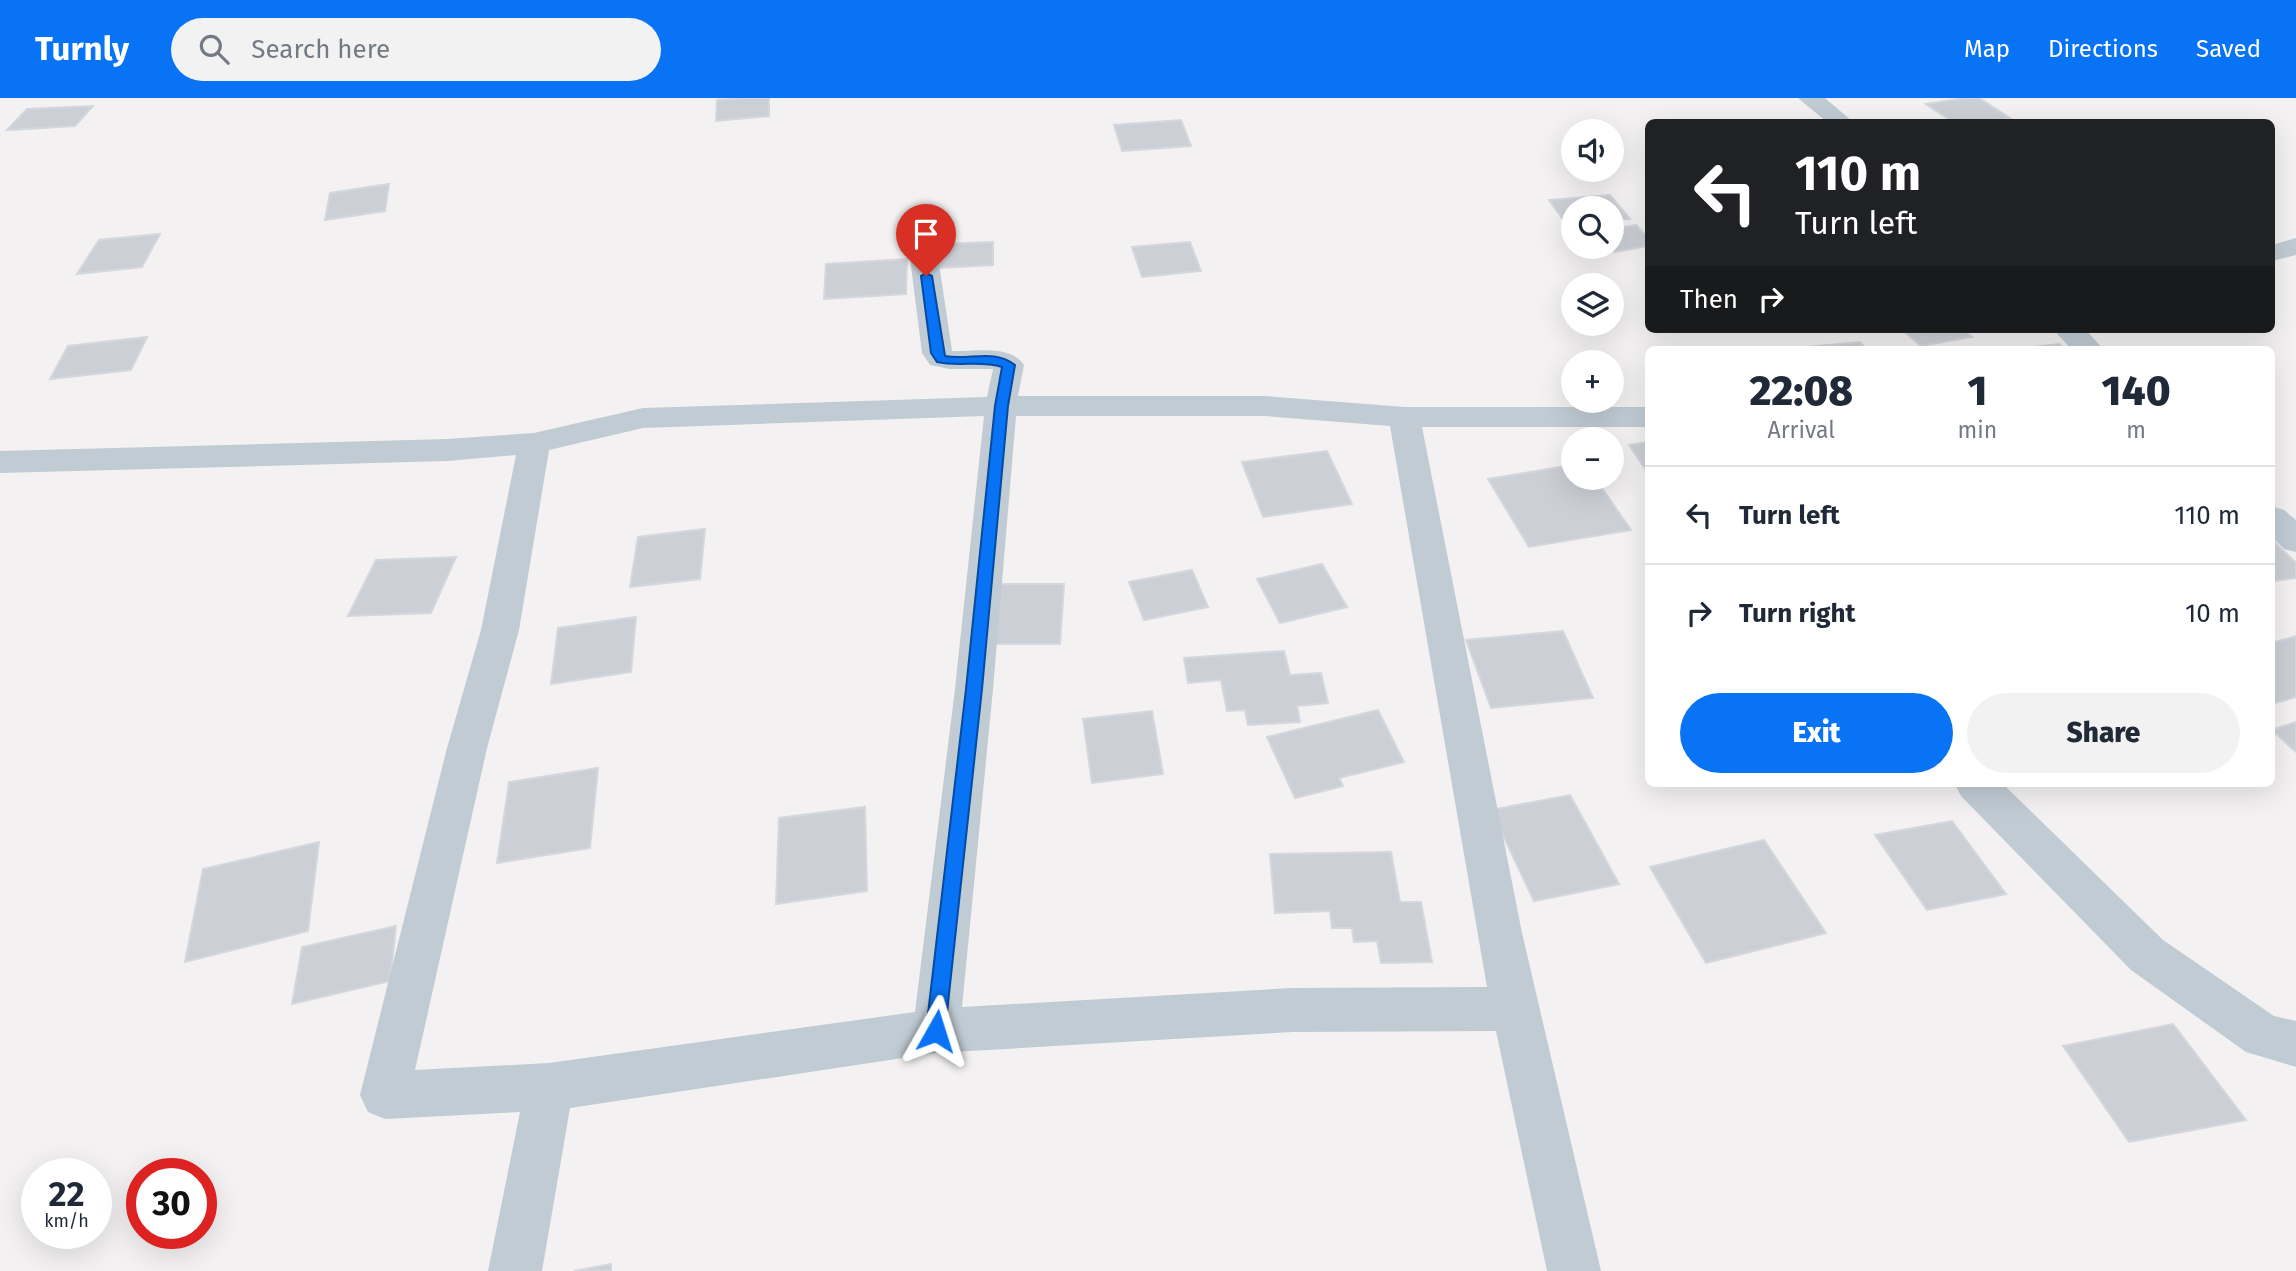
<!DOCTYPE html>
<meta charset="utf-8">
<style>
body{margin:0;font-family:"Fira Sans",sans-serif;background:#f2f2f3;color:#1f2937;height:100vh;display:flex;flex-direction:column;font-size:26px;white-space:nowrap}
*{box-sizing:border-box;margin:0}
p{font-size:23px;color:#747a83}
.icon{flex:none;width:38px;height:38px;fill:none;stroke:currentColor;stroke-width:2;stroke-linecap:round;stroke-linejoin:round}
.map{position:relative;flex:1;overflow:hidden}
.sheet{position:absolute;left:1645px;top:248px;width:630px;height:441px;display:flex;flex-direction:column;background:#fff;border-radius:10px;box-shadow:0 7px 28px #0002}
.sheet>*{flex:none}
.hud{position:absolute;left:1645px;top:21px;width:630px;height:214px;border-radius:10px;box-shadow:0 7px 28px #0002;background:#202124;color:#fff;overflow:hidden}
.buttons{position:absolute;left:1561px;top:21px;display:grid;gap:14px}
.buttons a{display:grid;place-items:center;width:63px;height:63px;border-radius:50%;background:#fff;box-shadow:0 7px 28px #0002;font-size:35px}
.speed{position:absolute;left:21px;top:1060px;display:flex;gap:14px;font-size:35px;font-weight:700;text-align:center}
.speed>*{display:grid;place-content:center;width:91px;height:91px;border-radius:50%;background:#fff;box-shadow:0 7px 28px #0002;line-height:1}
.speed small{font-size:18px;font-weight:400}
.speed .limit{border:10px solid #d22;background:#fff;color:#111}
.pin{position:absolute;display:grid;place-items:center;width:60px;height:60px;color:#fff;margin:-72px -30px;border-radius:50% 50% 50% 0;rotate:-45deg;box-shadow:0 0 7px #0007}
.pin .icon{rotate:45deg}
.me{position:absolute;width:77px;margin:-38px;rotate:6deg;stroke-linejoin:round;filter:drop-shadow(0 0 5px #0008)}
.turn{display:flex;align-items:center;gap:24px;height:147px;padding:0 35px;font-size:32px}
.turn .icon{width:91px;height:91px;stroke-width:2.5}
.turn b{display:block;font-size:49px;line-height:60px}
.then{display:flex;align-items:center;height:66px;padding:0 35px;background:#0003;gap:14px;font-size:26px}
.eta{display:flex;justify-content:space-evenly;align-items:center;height:119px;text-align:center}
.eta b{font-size:42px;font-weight:800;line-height:49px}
.cta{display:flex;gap:14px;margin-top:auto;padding:14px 35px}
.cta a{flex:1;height:80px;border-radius:42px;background:#0873f5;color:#fff;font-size:28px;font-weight:800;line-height:80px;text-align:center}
.cta a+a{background:#f2f2f3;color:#1f2937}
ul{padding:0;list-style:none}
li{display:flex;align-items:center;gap:21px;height:98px;padding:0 35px;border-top:2px solid #e0e1e3}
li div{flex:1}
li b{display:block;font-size:26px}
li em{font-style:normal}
header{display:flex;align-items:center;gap:42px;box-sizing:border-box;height:98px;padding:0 35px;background:#0873f5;color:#fff}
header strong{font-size:33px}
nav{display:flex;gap:38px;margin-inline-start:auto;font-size:24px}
.search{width:490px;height:63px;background:#f2f2f3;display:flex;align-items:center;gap:18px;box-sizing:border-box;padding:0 24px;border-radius:38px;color:#747a83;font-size:26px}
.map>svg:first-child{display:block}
</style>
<header>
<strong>Turnly</strong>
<div class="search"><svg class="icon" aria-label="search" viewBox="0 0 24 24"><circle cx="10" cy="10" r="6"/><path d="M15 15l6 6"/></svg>Search here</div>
<nav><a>Map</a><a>Directions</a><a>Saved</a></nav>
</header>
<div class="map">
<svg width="2296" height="1173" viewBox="0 0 2296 1173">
<rect width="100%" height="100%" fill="#f3f1f1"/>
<g fill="#ccd0d6" stroke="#d4d7dd" stroke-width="2">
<polygon points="745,0 769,0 769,18 716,23 717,2"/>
<polygon points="1965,0 1979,0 2011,21 1953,24 1926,6"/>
<polygon points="93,8 75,28 7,32 27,11"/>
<polygon points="1181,22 1191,48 1122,53 1114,27"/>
<polygon points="389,86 385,113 325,122 330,95"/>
<polygon points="1610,97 1630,121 1612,123 1612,110 1573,110 1573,127 1567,127 1549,102"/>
<polygon points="1636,127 1648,140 1648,148 1615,154 1610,149 1612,131"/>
<polygon points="160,136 142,169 77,176 99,142"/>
<polygon points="993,144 993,167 938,170 939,146"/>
<polygon points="1190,144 1201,173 1142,179 1132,149"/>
<polygon points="907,161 906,196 824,201 826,166"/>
<polygon points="1901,231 1962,231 1972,239 1921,248"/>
<polygon points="147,239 131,272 50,281 68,248"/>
<polygon points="1860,244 1867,252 1783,251"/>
<polygon points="2059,246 2065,252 2010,252"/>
<polygon points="1648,344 1648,375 1629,347"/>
<polygon points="1327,353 1352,406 1263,419 1242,364"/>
<polygon points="1573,367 1573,380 1595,380 1631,432 1529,449 1488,381"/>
<polygon points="705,431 700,481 630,489 638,439"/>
<polygon points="2272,442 2296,465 2296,480 2272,483"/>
<polygon points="456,459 431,515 348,518 376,462"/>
<polygon points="1322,466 1347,509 1280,525 1257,481"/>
<polygon points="1192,472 1208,509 1144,522 1129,484"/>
<polygon points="994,486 1064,486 1060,546 988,546"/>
<polygon points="636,519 631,574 551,586 558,530"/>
<polygon points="1563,533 1593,600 1491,610 1466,542"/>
<polygon points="2296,538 2296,599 2272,606 2272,545"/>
<polygon points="1284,553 1290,577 1321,575 1328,605 1297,608 1300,624 1248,627 1245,612 1227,613 1221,582 1188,585 1184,560"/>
<polygon points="1378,612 1404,664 1339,680 1343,688 1295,700 1267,639"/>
<polygon points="1152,613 1163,676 1092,685 1083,621"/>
<polygon points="2296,624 2296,654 2272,632"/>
<polygon points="598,670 590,750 497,765 509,684"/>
<polygon points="1570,697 1619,786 1534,803 1491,712"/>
<polygon points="865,709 867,793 776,806 779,720"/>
<polygon points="1952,723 2006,796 1927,812 1875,737"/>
<polygon points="1764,742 1826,835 1706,865 1650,769"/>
<polygon points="319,744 308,833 185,864 203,771"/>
<polygon points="1391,754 1400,804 1421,804 1432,864 1381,865 1377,843 1354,844 1352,830 1332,830 1330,813 1275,815 1270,756"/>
<polygon points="396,828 390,883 292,906 302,849"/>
<polygon points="2173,926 2246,1022 2129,1044 2063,948"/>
<polygon points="611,1166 611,1173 574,1173"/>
</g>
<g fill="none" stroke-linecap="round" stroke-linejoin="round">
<g fill="#c0cbd4" fill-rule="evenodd">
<polygon points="1798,0 1825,0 1853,24 1827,24"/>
<polygon points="2296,140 2296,157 2272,163 2272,147"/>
<path d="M923 144 933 146 937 152 952 253C974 254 1010 246 1024 267L1018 298H1265L1404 309H1648V329H1422L1522 835 1601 1173H1547L1496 933 1293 934 936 955 570 1010 542 1173H488L520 1014 385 1021 368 1014 360 997 447 650 481 532 516 357 447 363 0 375V353L447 341 534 335 643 310 987 299 993 271H950L930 267 922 255 909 152 913 146ZM984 318 955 591 915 914 549 965 415 972 487 650 519 532 549 352 643 330ZM1016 318H1265L1390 328 1487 889 1293 890 962 909 993 591Z"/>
<polygon points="2053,231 2085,231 2104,252 2072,252"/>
<polygon points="2272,408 2284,412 2296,422 2296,454 2284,451 2272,439"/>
<polygon points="1955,686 2003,686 2163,842 2274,918 2296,923 2296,969 2246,954 2131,872 1961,698"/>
</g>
</g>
<path fill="#0873f5" stroke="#054b9f" stroke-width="2" d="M926 175 932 178 945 258C969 263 994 250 1015 267L1008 308 982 591 945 933 942 940 936 942 929 940 926 933 966 591 995 308 1002 269C980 262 959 269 937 264L931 255 921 178Z"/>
</svg>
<div class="buttons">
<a><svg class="icon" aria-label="sound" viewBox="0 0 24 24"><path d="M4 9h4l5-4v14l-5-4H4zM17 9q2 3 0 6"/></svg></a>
<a><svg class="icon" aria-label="search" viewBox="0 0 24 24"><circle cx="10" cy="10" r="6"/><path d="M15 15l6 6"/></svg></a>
<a><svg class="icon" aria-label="layers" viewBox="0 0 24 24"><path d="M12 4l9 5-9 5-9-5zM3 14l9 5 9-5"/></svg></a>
<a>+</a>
<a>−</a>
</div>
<div class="speed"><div>22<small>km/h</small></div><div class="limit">30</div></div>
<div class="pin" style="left:926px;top:178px;background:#d93025"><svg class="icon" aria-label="arrive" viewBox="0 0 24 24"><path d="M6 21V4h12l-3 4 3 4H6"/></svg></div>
<svg class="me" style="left:936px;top:933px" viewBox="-20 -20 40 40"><path d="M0-17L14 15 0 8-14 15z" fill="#0873f5" stroke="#fff" stroke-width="4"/></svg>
<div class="hud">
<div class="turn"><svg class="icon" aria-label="left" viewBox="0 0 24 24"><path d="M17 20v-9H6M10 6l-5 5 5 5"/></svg><div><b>110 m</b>Turn left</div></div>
<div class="then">Then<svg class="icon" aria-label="right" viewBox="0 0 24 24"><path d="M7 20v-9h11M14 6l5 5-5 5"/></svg></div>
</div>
<section class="sheet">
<div class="eta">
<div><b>22:08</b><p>Arrival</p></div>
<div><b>1</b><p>min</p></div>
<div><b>140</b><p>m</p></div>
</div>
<ul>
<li><svg class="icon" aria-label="left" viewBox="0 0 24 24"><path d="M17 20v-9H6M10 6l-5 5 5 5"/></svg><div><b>Turn left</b></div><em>110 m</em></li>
<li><svg class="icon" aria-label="right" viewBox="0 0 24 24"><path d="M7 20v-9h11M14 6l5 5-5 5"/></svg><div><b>Turn right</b></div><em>10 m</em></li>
</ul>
<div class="cta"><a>Exit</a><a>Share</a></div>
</section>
</div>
